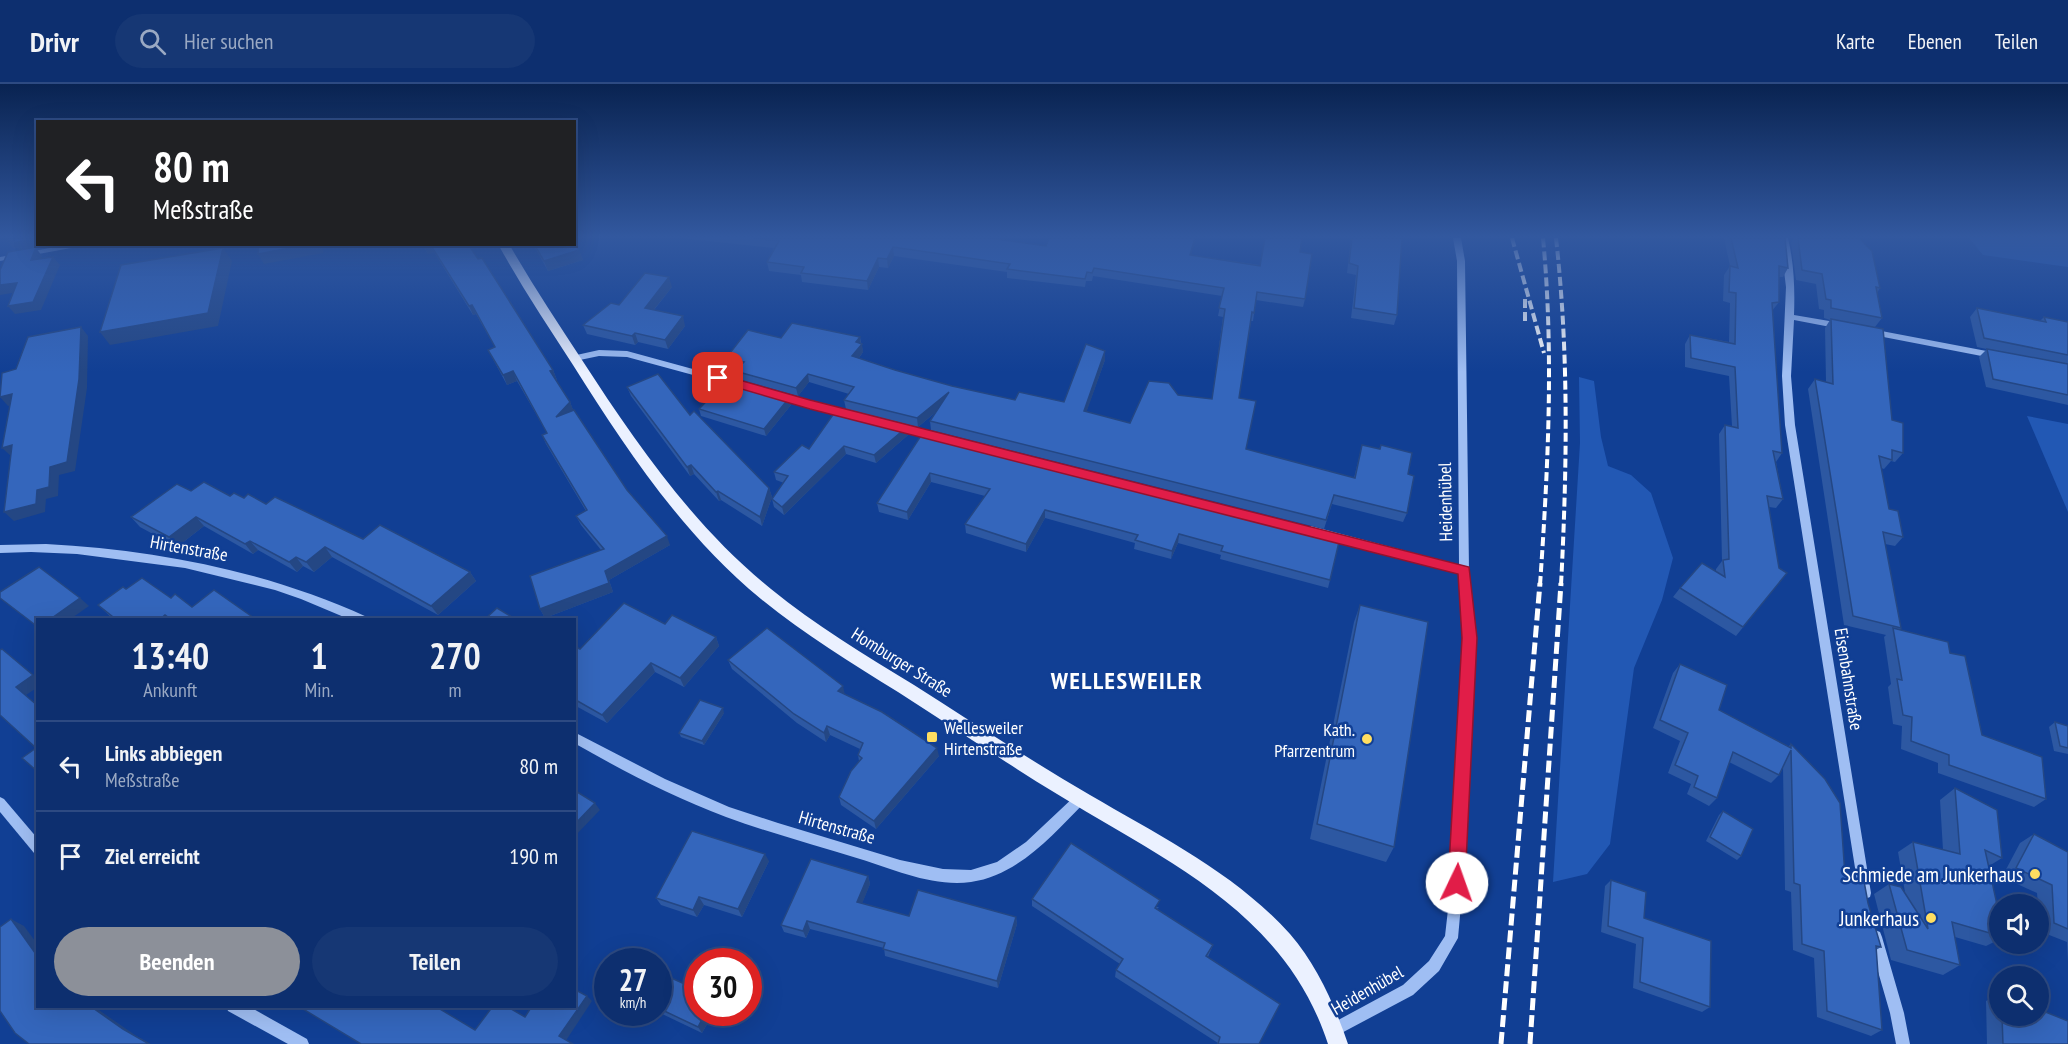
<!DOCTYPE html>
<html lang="de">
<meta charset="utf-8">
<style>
body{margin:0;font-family:"PT Sans Narrow",sans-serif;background:#163774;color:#f1f3f6;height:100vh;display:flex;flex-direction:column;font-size:22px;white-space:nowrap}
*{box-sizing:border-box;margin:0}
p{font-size:20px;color:#9aa9c3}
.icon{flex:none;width:33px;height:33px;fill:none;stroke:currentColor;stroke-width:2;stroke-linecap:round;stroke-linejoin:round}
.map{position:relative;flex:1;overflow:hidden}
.sheet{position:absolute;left:36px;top:534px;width:540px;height:390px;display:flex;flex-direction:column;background:#0d2f6f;border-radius:0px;box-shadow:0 6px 24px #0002,0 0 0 2px #2d4a82}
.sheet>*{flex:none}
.banner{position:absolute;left:36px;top:36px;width:540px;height:126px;border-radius:0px;box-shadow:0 6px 24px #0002,0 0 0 2px #2d4a82;background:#202124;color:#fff;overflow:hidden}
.buttons{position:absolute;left:1989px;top:810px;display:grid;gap:12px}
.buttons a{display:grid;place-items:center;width:60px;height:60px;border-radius:50%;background:#0d2f6f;box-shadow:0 6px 24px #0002,0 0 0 2px #2d4a82;font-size:30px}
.speed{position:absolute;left:594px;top:864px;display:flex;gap:12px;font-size:30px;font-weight:700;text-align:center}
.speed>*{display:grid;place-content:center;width:78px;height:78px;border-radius:50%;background:#0d2f6f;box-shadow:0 6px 24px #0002,0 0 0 2px #2d4a82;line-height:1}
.speed small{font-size:15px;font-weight:400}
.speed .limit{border:9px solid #d22;background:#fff;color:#111}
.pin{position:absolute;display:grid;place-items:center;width:51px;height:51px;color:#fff;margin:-26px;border-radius:12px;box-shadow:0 3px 9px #0006}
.me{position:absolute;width:66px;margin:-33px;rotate:3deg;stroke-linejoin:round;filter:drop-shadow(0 0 4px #0008)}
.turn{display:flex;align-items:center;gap:21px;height:126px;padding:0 18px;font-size:27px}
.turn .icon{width:78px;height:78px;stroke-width:2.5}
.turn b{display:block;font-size:42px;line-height:51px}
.eta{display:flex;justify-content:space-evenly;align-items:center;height:102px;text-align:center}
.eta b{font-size:36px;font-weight:800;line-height:42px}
.action{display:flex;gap:12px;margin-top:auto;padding:12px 18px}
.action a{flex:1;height:69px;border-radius:36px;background:#8c9099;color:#fff;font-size:24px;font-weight:800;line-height:69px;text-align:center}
.action a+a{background:#163774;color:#f1f3f6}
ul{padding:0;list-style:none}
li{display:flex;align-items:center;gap:18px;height:90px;padding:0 18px;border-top:2px solid #2d4a82}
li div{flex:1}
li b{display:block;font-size:22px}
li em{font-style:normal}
header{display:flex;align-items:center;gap:36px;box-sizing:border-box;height:84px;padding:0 30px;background:#0d2f6f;border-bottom:2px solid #2d4a82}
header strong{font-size:28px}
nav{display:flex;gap:33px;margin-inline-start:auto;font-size:21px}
.search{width:420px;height:54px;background:#163774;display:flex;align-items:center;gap:15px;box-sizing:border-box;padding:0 21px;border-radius:33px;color:#9aa9c3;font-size:22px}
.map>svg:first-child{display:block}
</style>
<header>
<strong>Drivr</strong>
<div class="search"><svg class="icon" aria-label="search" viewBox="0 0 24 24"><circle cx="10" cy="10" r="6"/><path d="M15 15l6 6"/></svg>Hier suchen</div>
<nav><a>Karte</a><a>Ebenen</a><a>Teilen</a></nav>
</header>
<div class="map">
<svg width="2068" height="960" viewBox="0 0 2068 960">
<rect width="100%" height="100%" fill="#113f94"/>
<g fill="#2258b4">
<polygon points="1969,154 2068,154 2068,183 1983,171"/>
<polygon points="1579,293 1594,297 1601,353 1608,382 1631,391 1651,409 1673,474 1662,516 1634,584 1610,760 1587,790 1553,798 1580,359"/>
<polygon points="2027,332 2068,340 2068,428"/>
</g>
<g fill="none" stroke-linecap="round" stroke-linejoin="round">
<g fill="#9fbef3" fill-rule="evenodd">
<polygon points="1453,154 1461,154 1465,177 1469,486 1475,554 1463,799 1458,854 1439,887 1413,911 1334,953 1329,951 1327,946 1329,941 1403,901 1429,877 1445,852 1451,799 1463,554 1459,489 1311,450 1306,446 1311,442 1459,481 1457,177"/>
<path d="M1780 154H1788C1794 179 1795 205 1794 231L1841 239 1845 242 1841 245 1794 236 1791 292 1795 341 1871 809 1870 813 1865 815 1860 813 1859 809 1785 341 1782 292 1786 203Z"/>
<polygon points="72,160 93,160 0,177 0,173"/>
<polygon points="1871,245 1997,269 2001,272 1997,275 1868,250 1868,246"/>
<polygon points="599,266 627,267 744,299 746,301 741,304 627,273 599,272 575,277 571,274 572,272"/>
<polygon points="776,308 851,328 853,330 848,333 773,313 771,311 773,309"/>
<polygon points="895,339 938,350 940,352 935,355 892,344 890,342"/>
<path d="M46 460C157 466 266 487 367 533L368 536H351L301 515 275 506 185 484 77 470 31 468 0 469V461Z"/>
<path d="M574 648 665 695 729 723 778 739 900 776 943 785 971 786 997 778 1026 758 1076 711 1080 709 1084 711 1086 715 1084 719C1053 751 1017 792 971 798 933 803 895 786 860 775 815 761 770 749 726 733 673 713 623 687 574 659Z"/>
<polygon points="0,713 4,715 38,755 38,771 34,769 0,728"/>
<polygon points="1875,846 1880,848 1882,853 1904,929 1910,960 1896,960 1890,929 1868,853 1870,848"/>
<polygon points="226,922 248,922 307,955 309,960 288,960 228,927"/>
</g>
<path fill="#ebf1ff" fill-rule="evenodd" d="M498 160H509C532 200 557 238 582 276 636 359 693 442 771 505 815 541 865 571 914 601 972 638 1030 676 1090 711 1160 752 1235 789 1290 850 1317 881 1335 922 1348 960H1328C1285 828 1166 777 1057 710 1003 677 951 642 898 608 851 579 804 550 761 515 683 451 626 365 573 281 547 241 521 202 498 160Z"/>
<g stroke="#fff" stroke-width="4" stroke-dasharray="9 4" stroke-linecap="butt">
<polyline points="1512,154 1544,269"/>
<path d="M1556 154C1569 270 1567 385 1561 501"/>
<polyline points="1525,215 1525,239"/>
<path d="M1540 501C1548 385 1554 270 1543 154"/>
</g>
<g stroke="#fff" stroke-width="5" stroke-dasharray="12 5" stroke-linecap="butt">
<polyline points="1501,960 1540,499"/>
<polyline points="1530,960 1561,499"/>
</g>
</g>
<g fill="#2d58a2">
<polygon points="680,154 994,154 993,155 1046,162 1191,171 1260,181 1300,168 1305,215 1303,223 1256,216 1253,237 1251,237 1239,314 1246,365 1354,394 1362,361 1379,365 1381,361 1408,390 1407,429 1403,438 1332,420 1324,445 931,346 930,337 936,328 918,343 846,325 844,316 849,310 809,298 798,312 738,295 735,287 737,285 728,282 726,274 781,254 860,253 863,268 859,274 895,286 952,302 1015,316 1064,318 1105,267 1105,276 1086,328 1130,339 1178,311 1212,315 1223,233 1218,232 1222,212 1093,192 1092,197 1086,197 1085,203 1007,194 1007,188 894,172 888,184 879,183 868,206 802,198 801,191 769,187 767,178 774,164"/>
<polygon points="1351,154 1402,154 1397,231 1394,241 1351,234 1356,191 1347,189"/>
<polygon points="1724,154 1785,154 1788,184 1783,193 1779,193 1779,218 1772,227 1782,369 1776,378 1783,415 1776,424 1769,423 1779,484 1787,489 1736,552 1673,513 1680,504 1716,488 1716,485 1722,477 1719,350 1725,341 1732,342 1729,292 1685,283 1685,260 1690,251 1729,258 1730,219 1723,217 1724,191 1730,182"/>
<polygon points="1794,154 1859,154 1880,204 1877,209 1882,234 1875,243 1892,336 1903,369 1895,378 1891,377 1884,385 1881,384 1889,425 1903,453 1895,462 1885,460 1901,544 1900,546 1950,569 1982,651 2046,715 2034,723 1938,689 1938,679 1901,665 1902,642 1893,640 1888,603 1891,600 1884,553 1886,551 1844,541 1808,305 1815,295 1826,298 1825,244 1830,236 1824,234 1824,226 1819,225 1816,200 1796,196 1791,158"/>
<polygon points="422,160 468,160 553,286 557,296 556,296 570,318 573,326 627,406 670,461 609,496 613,508 545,534 540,525 601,466 581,441 576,432 586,427 546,360 542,351 547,349 517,297 507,301 488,266 495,263 476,230 473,231 434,168 428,170"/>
<polygon points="533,160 574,160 579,166 583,176 548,187"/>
<polygon points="672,203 654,226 685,242 668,265 638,258 635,261 587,250 583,241 619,221"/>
<polygon points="1977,224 2040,237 2044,233 2068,238 2068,321 1986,303 1979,273 1987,265 1996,267 1977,263 1970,233"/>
<polygon points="627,303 690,331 769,404 772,413 762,442 721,416 719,417 694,390 690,392 631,312"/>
<polygon points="791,321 766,352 701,332 699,325"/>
<polygon points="924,347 1321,454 1330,496 1328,504 1220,475 1221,471 1178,459 1171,475 1134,465 1135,459 1045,434 1026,468 966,449 965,440 985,412 931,398 908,436 879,428 877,419"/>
<polygon points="908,351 876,379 846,370 784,431 774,423 772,415 784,399 776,396 774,388 809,365"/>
<polygon points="191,407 244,414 266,420 363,455 470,488 476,497 438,531 332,473 314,488 303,482 297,488 258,466 253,470 204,442 177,463 140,443 131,433"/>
<polygon points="126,505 171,514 192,523 257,536 114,536 98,521"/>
<polygon points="1360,521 1394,763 1386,778 1310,755 1354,538"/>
<polygon points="665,540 716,553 719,562 684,603 655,588 607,639 574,621 574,562 580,565"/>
<polygon points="728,576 845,611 939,672 876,745 841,721 839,713 859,677 858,671 860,665 830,651 826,658 797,639 732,585"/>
<polygon points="1680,580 1719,626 1788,663 1791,660 1845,792 1868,819 1881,863 1876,866 1882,946 1871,952 1817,933 1814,874 1793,866 1791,808 1785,806 1783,684 1779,691 1771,699 1729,678 1717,714 1709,722 1687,710 1691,700 1668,689 1680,657 1653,644 1673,589"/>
<polygon points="724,629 704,661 681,653 679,649"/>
<polygon points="2055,638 2068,642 2068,670 2054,667 2049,643"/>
<polygon points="1955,704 2002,774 1989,782 2000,834 2000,855 1986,862 1955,853 1960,881 1943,891 1891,876 1874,810 1889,800 1905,808 1898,768 1913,758 1943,766 1940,716"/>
<polygon points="1723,727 1741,772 1737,776 1706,757 1719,731"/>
<polygon points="2034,750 2068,768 2068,878 2067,858 2039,847 2038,820 2037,809 2002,793 2020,759"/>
<polygon points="769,777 742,833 704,821 697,833 661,821 656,814"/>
<polygon points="868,792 870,800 862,819 909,832 1016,833 1017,840 998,904 885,872 884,864 810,845 806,854 784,848 781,841"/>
<polygon points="1611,796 1644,834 1710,923 1702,928 1633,904 1636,860 1601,848 1605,802"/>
<polygon points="1032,815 1159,823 1157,825 1213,861 1208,873 1259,960 1217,960 1218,959 1115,893 1116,886 1120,880 1032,822"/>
<polygon points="658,888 698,928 714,928 702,949 658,928"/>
<polygon points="2000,910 2000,932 2038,932 2068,960 1987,960 1986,917"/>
</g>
<g fill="#244784">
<polygon points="38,154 38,160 46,160 46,162 36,164 42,172 38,185 17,164 14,165 7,157"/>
<polygon points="1195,154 1196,154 1189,179 1190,171"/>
<polygon points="310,160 324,160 323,169 264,180 258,170"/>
<polygon points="430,160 434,168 428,170 423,161"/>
<polygon points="893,163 894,172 888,184 887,175"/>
<polygon points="223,164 232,177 218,242 110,261 100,248"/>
<polygon points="579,166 583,176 548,187 544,177"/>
<polygon points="53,173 60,181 41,226 15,230 8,222"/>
<polygon points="878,174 879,183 868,206 867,197"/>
<polygon points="669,193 672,203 648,233 645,224"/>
<polygon points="17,199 24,207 0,211 0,201"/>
<polygon points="472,221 476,230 473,231 469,222"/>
<polygon points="683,232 685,242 668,265 665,256"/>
<polygon points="81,243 88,252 87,304 75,387 59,391 58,412 46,415 45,428 14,437 4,428 37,406 50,383"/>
<polygon points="635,249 638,258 635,261 632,252"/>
<polygon points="860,253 861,261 862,260 863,268 854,281 852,272 856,258"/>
<polygon points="1105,267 1105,276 1084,335 1084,327"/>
<polygon points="553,286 557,296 554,296 550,287"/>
<polygon points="513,287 517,297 507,301 503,291"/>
<polygon points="808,290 809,298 798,312 796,304"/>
<polygon points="949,308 950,316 918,343 917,334"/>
<polygon points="12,310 20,319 8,322 0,313"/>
<polygon points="789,314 791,321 766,352 764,345"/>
<polygon points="570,318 574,328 556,333"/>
<polygon points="907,343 908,351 876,379 874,371"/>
<polygon points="12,361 11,372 2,364"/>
<polygon points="844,362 846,370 784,431 782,423"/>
<polygon points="691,381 694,390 690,392 687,383"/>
<polygon points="930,389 931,398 908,436 907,428"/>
<polygon points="769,404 772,413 762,442 760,433"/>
<polygon points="718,407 721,416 719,417 716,408"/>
<polygon points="1045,426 1045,434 1026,468 1026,460"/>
<polygon points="196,433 204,442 177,463 169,453"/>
<polygon points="1179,450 1178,459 1171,475 1172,467"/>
<polygon points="667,452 670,461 609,496 613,508 545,534 540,525"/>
<polygon points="250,457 258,466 253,470 245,460"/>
<polygon points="325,463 332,473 314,488 306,478"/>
<polygon points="296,473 303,482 297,488 289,478"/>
<polygon points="470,488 476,497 438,531 431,522"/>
<polygon points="80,514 89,522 69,536 49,536"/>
<polygon points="165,531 170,536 159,536"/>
<polygon points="716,553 719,562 684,603 680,594"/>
<polygon points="2,565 38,595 38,603 26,611 38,621 38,622 16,603"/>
<polygon points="651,579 655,588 607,639 602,631"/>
<polygon points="843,602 845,611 838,607"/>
<polygon points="723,624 724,629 704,661 702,657"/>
<polygon points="827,642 830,651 826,658 824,649"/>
<polygon points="937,664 939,672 876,745 874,737"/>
<polygon points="595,719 600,726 574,753 574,741"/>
<polygon points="765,770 769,777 742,833 738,825"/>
<polygon points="868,792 870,800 860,825 857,818"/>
<polygon points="699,813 704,821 697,833 693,826"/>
<polygon points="1016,833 1017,840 998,904 997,897"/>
<polygon points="11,835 24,842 38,861 38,873"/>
<polygon points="807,837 810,845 806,854 803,847"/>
<polygon points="587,912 592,917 565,958 559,952"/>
<polygon points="90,922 93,922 135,951 151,960 149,960 123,945"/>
<polygon points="706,928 714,928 702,949 698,943"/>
</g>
<g fill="#3466bc" stroke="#244784" stroke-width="1.5">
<polygon points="8,154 38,154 13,159 15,155 7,157"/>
<polygon points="753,154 990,154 1046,162 1049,154 1195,154 1190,171 1260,182 1265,154 1302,154 1300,168 1312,170 1305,215 1257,208 1254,229 1252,228 1239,314 1256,317 1246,365 1355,394 1362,361 1380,365 1381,361 1412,369 1408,390 1414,392 1407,429 1334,411 1326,436 930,337 949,308 917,334 844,316 854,303 808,290 796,304 735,287 744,278 726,274 748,246 781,254 792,239 860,253 856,258 862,260 852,272 895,286 952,302 1015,316 1019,308 1064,318 1086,260 1105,267 1084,327 1130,339 1149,297 1169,299 1178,311 1212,315 1225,225 1219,224 1224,204 1094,184 1092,189 1087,188 1085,195 1007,185 1010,180 893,163 887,175 878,174 867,197 801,189 804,183 767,178 779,157"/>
<polygon points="1352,154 1402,154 1397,231 1354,224 1358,182 1349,179"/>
<polygon points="1731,154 1785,154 1788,184 1779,182 1779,218 1772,219 1782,369 1773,367 1783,415 1767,412 1779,484 1787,489 1743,543 1680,504 1702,479 1725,493 1723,476 1729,475 1725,341 1738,344 1735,283 1691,274 1690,251 1735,260 1736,209 1729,208 1730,182 1738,184"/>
<polygon points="1798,154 1859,154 1872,167 1880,204 1876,203 1882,234 1831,224 1831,216 1826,215 1822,190 1802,186"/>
<polygon points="574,158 579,166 544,177 534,160 574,160"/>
<polygon points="259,160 310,160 258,170"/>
<polygon points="430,160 468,160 478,175 482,174 553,286 550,287 570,318 556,333 574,326 627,406 667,452 605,487 609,499 540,525 530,492 604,465 576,432 587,426 542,351 547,349 513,287 503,291 488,266 495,263 472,221 469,222"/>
<polygon points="36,163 31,176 53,173 33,218 8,222 17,199 0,201 0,186 8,168"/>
<polygon points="223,164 208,229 100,248 121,181"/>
<polygon points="645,189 669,193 645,224 683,232 665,256 635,249 632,252 583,241 611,219 619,221"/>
<polygon points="1977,224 2046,238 2044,233 2068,238 2068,271 1984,254"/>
<polygon points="1831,235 1883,245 1892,336 1903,339 1903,369 1892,366 1892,376 1879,372 1889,425 1898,427 1903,453 1883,448 1901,544 1853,532 1815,295 1833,300"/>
<polygon points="81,243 79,295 67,378 50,383 49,403 37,406 36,420 4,428 12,361 2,364 12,310 0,313 2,289 16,285 28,253"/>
<polygon points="1987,265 2068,280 2068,311 1993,295"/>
<polygon points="658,290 690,331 694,327 769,404 760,433 718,407 716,408 691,381 687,383 627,303"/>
<polygon points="727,296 789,314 764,345 699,325"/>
<polygon points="837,325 907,343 874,371 844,362 782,423 772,415 788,392 774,388 802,361 809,365"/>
<polygon points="924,347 1323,448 1321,454 1339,458 1330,496 1221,467 1223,462 1179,450 1172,467 1135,456 1138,451 1045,426 1026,460 965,440 990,405 930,389 907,428 877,419"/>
<polygon points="204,398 230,412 234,409 244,414 248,410 266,420 275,413 363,455 380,441 470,488 431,522 325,463 306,478 296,473 289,478 250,457 245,460 196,433 169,453 131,433 177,400 191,407"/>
<polygon points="39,483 80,514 49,536 38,536 38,543 0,514 0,508"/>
<polygon points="142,494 171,514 175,510 192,523 214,506 257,536 172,536 165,531 159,536 141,536 138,533 135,536 117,536 98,521 123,503 126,505"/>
<polygon points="624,519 665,540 672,531 716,553 680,594 651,579 602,631 574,615 574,562 580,565"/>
<polygon points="1360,521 1428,538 1394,763 1317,740"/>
<polygon points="497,524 517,536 484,536"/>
<polygon points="767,544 843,602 838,607 882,628 937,664 874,737 839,713 851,687 862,674 858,671 863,659 827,642 824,649 794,630 728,576"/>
<polygon points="1893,544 1948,558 1950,569 1965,572 1982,651 2042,673 2046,715 1949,681 1949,671 1911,657 1912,633 1903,631 1897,595 1902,596"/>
<polygon points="2,565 33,591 16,603 38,622 38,688 22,674 36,664 0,631 0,566"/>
<polygon points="1680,580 1727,601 1719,626 1791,664 1791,660 1825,695 1840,719 1845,792 1864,797 1868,819 1881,863 1876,862 1882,946 1827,927 1824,867 1802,860 1800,801 1794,799 1791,666 1779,691 1733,668 1717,714 1694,703 1698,692 1675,681 1688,649 1660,636"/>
<polygon points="700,616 723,624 702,657 679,649"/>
<polygon points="2055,638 2068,642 2068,664 2060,662"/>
<polygon points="1955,704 1997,726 2002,774 1985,766 2000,834 2000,852 1952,838 1960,881 1907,866 1889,800 1901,803 1928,845 1913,758 1960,770"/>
<polygon points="574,706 595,719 574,741"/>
<polygon points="1723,727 1753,745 1741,772 1710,753"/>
<polygon points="692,747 765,770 738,825 699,813 693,826 656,814"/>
<polygon points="2034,750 2068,768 2068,845 2054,839 2052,801 2016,784"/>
<polygon points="1071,759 1160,816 1155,824 1213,861 1206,872 1280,920 1259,960 1218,960 1220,953 1116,886 1123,875 1032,815"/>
<polygon points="811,775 868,792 857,818 909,832 918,806 1016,833 997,897 883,865 885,859 807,837 803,847 781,841"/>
<polygon points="1611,796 1646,808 1644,834 1711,857 1710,923 1640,898 1643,854 1608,842"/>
<polygon points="11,835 38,873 38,922 90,922 123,945 149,960 29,960 15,949 0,927 0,843"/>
<polygon points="658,888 698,906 698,928 706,928 698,943 658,924"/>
<polygon points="574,905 587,912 559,952 573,960 361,960 298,922 435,922 475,946 493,922 506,922 525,933 532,922 574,922"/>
<polygon points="2038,925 2068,937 2068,960 2003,960 2002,932 2038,932"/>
</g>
<linearGradient id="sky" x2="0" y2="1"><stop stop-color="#092351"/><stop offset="0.53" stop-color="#32589f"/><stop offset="1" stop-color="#32589f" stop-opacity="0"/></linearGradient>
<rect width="2068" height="288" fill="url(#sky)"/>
<polygon fill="#e11d48" stroke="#92132f" stroke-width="1.5" points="718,290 810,316 1469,483 1477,554 1465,799 1463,804 1457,807 1451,804 1448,799 1462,554 1458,490 810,325 714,297 714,291"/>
<g fill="#ffde61" stroke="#113f94" stroke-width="2">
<rect x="926" y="647" width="12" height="12" rx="3"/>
<circle cx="1367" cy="655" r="6"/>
<circle cx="2035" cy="790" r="6"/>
<circle cx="1931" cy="834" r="6"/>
</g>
<g text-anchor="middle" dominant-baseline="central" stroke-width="5" stroke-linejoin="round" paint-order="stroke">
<g font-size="18" fill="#fff" stroke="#113f94">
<text transform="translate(1445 418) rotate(-91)">Heidenhübel</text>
<text transform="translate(189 464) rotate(10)">Hirtenstraße</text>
<text transform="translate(902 578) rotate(32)">Homburger Straße</text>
<text transform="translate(1849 595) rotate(81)">Eisenbahnstraße</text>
<text transform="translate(837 743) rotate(16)">Hirtenstraße</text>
<text transform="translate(1367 906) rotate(-30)">Heidenhübel</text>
</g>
<g font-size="18" fill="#fff" stroke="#113f94" text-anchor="start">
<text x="944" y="643">Wellesweiler<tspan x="944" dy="21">Hirtenstraße</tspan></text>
<text x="1355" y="645" text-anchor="end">Kath.<tspan x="1355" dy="21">Pfarrzentrum</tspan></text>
</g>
<g font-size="21" fill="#fff" stroke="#113f94" text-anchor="end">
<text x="2023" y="790">Schmiede am Junkerhaus</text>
<text x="1919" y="834">Junkerhaus</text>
</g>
<g font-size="24" font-weight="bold" letter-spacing="1.5" fill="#fff" stroke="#113f94">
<text x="1127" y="596">WELLESWEILER</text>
</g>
</g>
</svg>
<div class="buttons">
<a><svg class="icon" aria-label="sound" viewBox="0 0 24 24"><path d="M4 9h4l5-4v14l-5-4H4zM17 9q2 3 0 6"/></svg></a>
<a><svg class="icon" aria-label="search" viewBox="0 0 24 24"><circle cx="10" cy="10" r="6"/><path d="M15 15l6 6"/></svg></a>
</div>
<div class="speed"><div>27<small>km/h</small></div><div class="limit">30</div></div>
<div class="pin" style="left:718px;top:294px;background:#d93025"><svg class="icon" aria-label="arrive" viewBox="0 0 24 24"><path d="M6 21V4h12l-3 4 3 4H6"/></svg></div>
<svg class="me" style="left:1457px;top:799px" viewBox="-20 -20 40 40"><circle r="19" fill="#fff"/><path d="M0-13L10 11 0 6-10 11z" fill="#e11d48"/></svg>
<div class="banner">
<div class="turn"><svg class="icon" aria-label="left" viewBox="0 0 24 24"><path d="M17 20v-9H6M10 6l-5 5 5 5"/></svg><div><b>80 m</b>Meßstraße</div></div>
</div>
<section class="sheet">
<div class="eta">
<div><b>13:40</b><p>Ankunft</p></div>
<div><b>1</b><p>Min.</p></div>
<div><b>270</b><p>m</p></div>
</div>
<ul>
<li><svg class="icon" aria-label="left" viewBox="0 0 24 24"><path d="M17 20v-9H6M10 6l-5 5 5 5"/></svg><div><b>Links abbiegen</b><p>Meßstraße</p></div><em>80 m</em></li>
<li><svg class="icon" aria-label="arrive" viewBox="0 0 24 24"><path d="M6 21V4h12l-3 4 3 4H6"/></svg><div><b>Ziel erreicht</b></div><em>190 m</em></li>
</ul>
<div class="action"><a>Beenden</a><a>Teilen</a></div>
</section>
</div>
